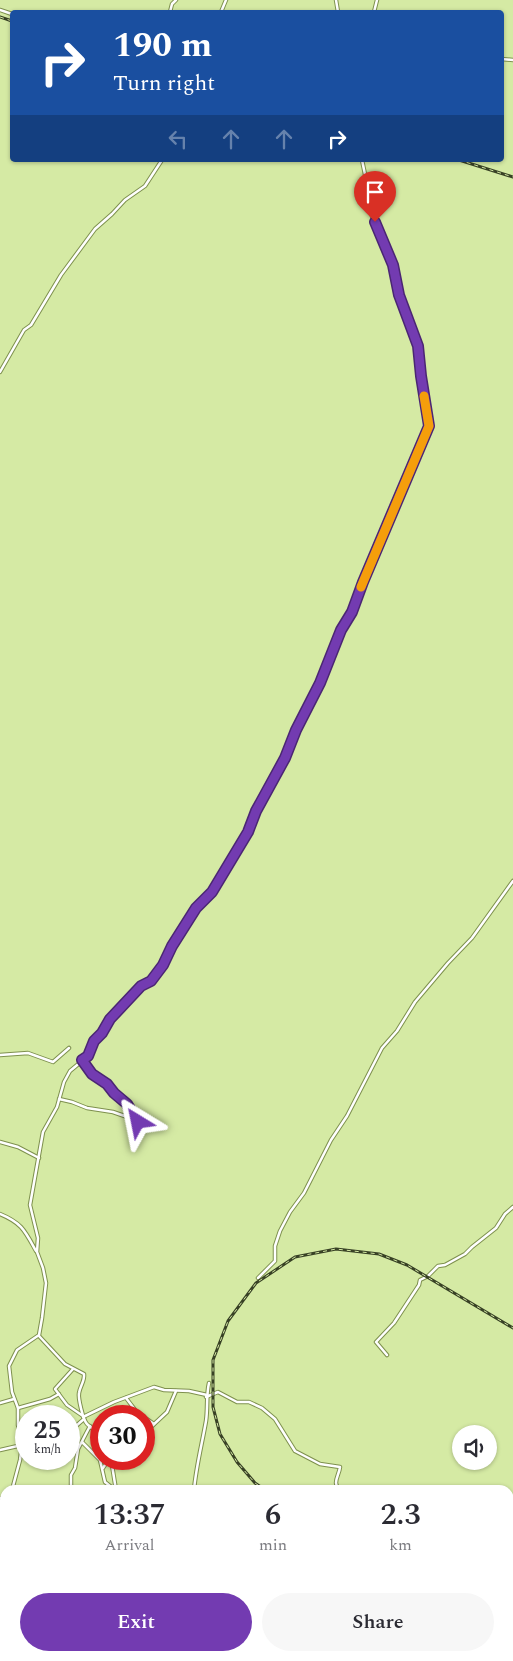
<!DOCTYPE html>
<style>
body{margin:0;font-family:Spectral,serif;background:#f7f7f7;color:#2b2b33;height:100vh;display:flex;flex-direction:column;font-size:19px;white-space:nowrap}
*{box-sizing:border-box;margin:0}
p{font-size:16px;color:#7c7c81}
.icon{flex:none;width:28px;height:28px;fill:none;stroke:currentColor;stroke-width:2;stroke-linecap:round;stroke-linejoin:round}
.map{position:relative;flex:1;overflow:hidden}
.panel{position:absolute;left:0px;top:1485px;width:514px;height:176px;display:flex;flex-direction:column;background:#fff;border-radius:15px 15px 0 0;box-shadow:0 1px 4px #0004}
.panel>*{flex:none}
.top-card{position:absolute;left:10px;top:10px;width:494px;height:152px;border-radius:5px;box-shadow:0 1px 4px #0004;background:#1a4fa0;color:#fff;overflow:hidden}
.buttons{position:absolute;left:452px;top:1425px;display:grid;gap:10px}
.buttons a{display:grid;place-items:center;width:45px;height:45px;border-radius:50%;background:#fff;box-shadow:0 1px 4px #0004;font-size:25px}
.speed{position:absolute;left:15px;top:1405px;display:flex;gap:10px;font-size:25px;font-weight:700;text-align:center}
.speed>*{display:grid;place-content:center;width:65px;height:65px;border-radius:50%;background:#fff;box-shadow:0 1px 4px #0004;line-height:1}
.speed small{font-size:12px;font-weight:400}
.speed .limit{border:8px solid #d22;background:#fff;color:#111}
.pin{position:absolute;display:grid;place-items:center;width:42px;height:42px;color:#fff;margin:-51px -21px;border-radius:50% 50% 50% 0;rotate:-45deg;box-shadow:0 0 5px #0007}
.pin .icon{rotate:45deg}
.me{position:absolute;width:55px;margin:-28px;rotate:325deg;stroke-linejoin:round;filter:drop-shadow(0 0 4px #0008)}
.turn{display:flex;align-items:center;gap:18px;height:105px;padding:0 20px;font-size:22px}
.turn .icon{width:65px;height:65px;stroke-width:2.5}
.turn b{display:block;font-size:35px;line-height:42px}
.lanes{display:flex;align-items:center;height:48px;padding:0 20px;background:#0003;justify-content:center;gap:25px;direction:ltr}
.lanes .off{opacity:.35}
.eta{display:flex;justify-content:space-evenly;align-items:center;height:85px;text-align:center}
.eta b{font-size:30px;font-weight:600;line-height:35px}
.primary-button{display:flex;gap:10px;margin-top:auto;padding:10px 20px}
.primary-button a{flex:1;height:58px;border-radius:30px;background:#733bb1;color:#fff;font-size:20px;font-weight:600;line-height:58px;text-align:center}
.primary-button a+a{background:#f7f7f7;color:#2b2b33}
.map>svg:first-child{display:block}
</style>
<div class="map">
<svg width="513" height="1661" viewBox="0 0 513 1661">
<rect width="100%" height="100%" fill="#d5eaa4"/>
<g fill="none" stroke-linecap="round" stroke-linejoin="round">
<g stroke="#7e904e" stroke-width="4.5">
<g id="minor">
<polyline points="336,0 338,12"/>
<polyline points="0,10 12,14"/>
<polyline points="170,12 172,4 176,0"/>
<polyline points="221,12 226,0"/>
<polyline points="374,12 377,0"/>
<polyline points="501,59 513,60"/>
<polyline points="0,372 24,330 31,325 61,275 95,229 112,214 125,200 145,186 162,160"/>
<polyline points="0,1055 28,1053 53,1062 69,1048"/>
<polyline points="82,1060 92,1074 107,1084 114,1093 127,1104 138,1122"/>
<polyline points="59,1099 72,1102 87,1108 113,1112 136,1120"/>
<polyline points="0,1142 18,1147 39,1158"/>
<path d="M0 1214C22 1223 25 1231 36 1251"/>
<polyline points="258,1278 275,1261 275,1246 280,1231 290,1212 304,1193 331,1140 347,1116 382,1048 397,1031 415,1002 448,963 472,938 513,881"/>
<path d="M39 1336 65 1364 84 1374C85 1381 80 1386 79 1393 78 1398 83 1420 87 1424 92 1429 97 1431 101 1437"/>
<polyline points="387,1355 376,1342 394,1323 419,1285 420,1280 428,1276 438,1266 445,1265 465,1254 472,1247 496,1228 505,1214 513,1207"/>
<polyline points="73,1369 55,1389 67,1405 83,1416"/>
<path d="M206 1397 218 1392 237 1402H249L262 1408 275 1419 295 1451 320 1464 340 1467C339 1476 331 1484 341 1490"/>
<polyline points="126,1398 136,1411 142,1416"/>
<polyline points="0,1403 14,1399"/>
<polyline points="18,1408 50,1399 59,1394"/>
<polyline points="83,1417 114,1402 154,1387 164,1390 189,1391 207,1395"/>
<polyline points="144,1417 154,1424"/>
<polyline points="69,1432 84,1419"/>
<polyline points="144,1439 151,1427 167,1412 176,1391"/>
<polyline points="82,1442 100,1460 105,1482 115,1490"/>
<polyline points="0,1450 22,1445"/>
<polyline points="111,1459 116,1490"/>
<polyline points="103,1468 109,1459"/>
<polyline points="12,1490 20,1460 22,1445 18,1425 18,1408 12,1392 9,1366 17,1350 39,1335 42,1318 46,1283 43,1268 37,1252 38,1238 30,1205 43,1132 57,1107 64,1082 70,1071 88,1056 94,1041 102,1033 110,1019 141,986 151,981 156,974 165,962 172,946 196,908 212,892 248,831 256,811 285,758 296,730 320,683 341,630 352,612 363,581 429,427 421,376 418,346 399,295 393,265 369,209 367,195 367,184 362,160"/>
<polyline points="71,1490 71,1475 75,1468 78,1449 90,1426"/>
<path d="M194 1490C196 1467 202 1444 206 1421 208 1408 206 1396 209 1383"/>
<polyline points="0,1498 5,1500"/>
<polyline points="509,1509 513,1502"/>
<polyline points="0,1531 5,1533"/>
<polyline points="0,1562 5,1550"/>
<polyline points="0,1589 5,1594"/>
<polyline points="509,1602 513,1602"/>
<polyline points="0,1628 5,1618"/>
<polyline points="55,1656 56,1657"/>
<polyline points="442,1656 442,1661"/>
<polyline points="299,1657 308,1661"/>
<polyline points="256,1658 256,1661"/>
<polyline points="112,1660 116,1656"/>
<polyline points="18,1661 20,1656"/>
<polyline points="83,1661 84,1656"/>
<polyline points="136,1661 139,1656"/>
<polyline points="178,1661 181,1656"/>
<polyline points="376,1661 379,1656"/>
<polyline points="485,1661 488,1656"/>
</g>
</g>
<use href="#minor" stroke="#fff" stroke-width="2.5"/>
<g stroke="#384125" stroke-width="3">
<g id="rail">
<polyline points="0,17 12,21"/>
<polyline points="459,160 513,177"/>
<polyline points="265,1490 255,1483 237,1462 220,1434 213,1407 213,1360 228,1321 256,1283 295,1257 336,1249 379,1254 407,1265 513,1328"/>
<polyline points="509,1633 513,1638"/>
</g>
</g>
<use href="#rail" stroke="#d5eaa4" stroke-width="1" stroke-dasharray="4" stroke-linecap="butt"/>
</g>
<g fill="none" stroke-linecap="round" stroke-linejoin="round">
<g stroke="#4b2673" stroke-width="12">
<polyline id="route" points="138,1122 127,1104 114,1093 107,1084 92,1074 82,1060 88,1056 94,1041 102,1033 110,1019 141,986 151,981 163,965 172,946 196,908 212,892 248,832 256,811 285,758 296,730 320,683 341,630 352,612 363,582 429,426 421,376 418,346 399,295 393,265 375,222"/>
</g>
<use href="#route" stroke="#733bb1" stroke-width="9"/>
<polyline stroke="#f59e0b" stroke-width="9" points="361,587 429,426 424,396"/>
</g>
</svg>
<div class="buttons">
<a><svg class="icon" aria-label="sound" viewBox="0 0 24 24"><path d="M4 9h4l5-4v14l-5-4H4zM17 9q2 3 0 6"/></svg></a>
</div>
<div class="speed"><div>25<small>km/h</small></div><div class="limit">30</div></div>
<div class="pin" style="left:375px;top:222px;background:#d93025"><svg class="icon" aria-label="arrive" viewBox="0 0 24 24"><path d="M6 21V4h12l-3 4 3 4H6"/></svg></div>
<svg class="me" style="left:138px;top:1122px" viewBox="-20 -20 40 40"><path d="M0-17L14 15 0 8-14 15z" fill="#733bb1" stroke="#fff" stroke-width="4"/></svg>
<div class="top-card">
<div class="turn"><svg class="icon" aria-label="right" viewBox="0 0 24 24"><path d="M7 20v-9h11M14 6l5 5-5 5"/></svg><div><b>190 m</b>Turn right</div></div>
<div class="lanes"><svg class="icon off" aria-label="left" viewBox="0 0 24 24"><path d="M17 20v-9H6M10 6l-5 5 5 5"/></svg><svg class="icon off" aria-label="ahead" viewBox="0 0 24 24"><path d="M12 20V5M6 11l6-6 6 6"/></svg><svg class="icon off" aria-label="ahead" viewBox="0 0 24 24"><path d="M12 20V5M6 11l6-6 6 6"/></svg><svg class="icon" aria-label="right" viewBox="0 0 24 24"><path d="M7 20v-9h11M14 6l5 5-5 5"/></svg></div>
</div>
<section class="panel">
<div class="eta">
<div><b>13:37</b><p>Arrival</p></div>
<div><b>6</b><p>min</p></div>
<div><b>2.3</b><p>km</p></div>
</div>
<div class="primary-button"><a>Exit</a><a>Share</a></div>
</section>
</div>
